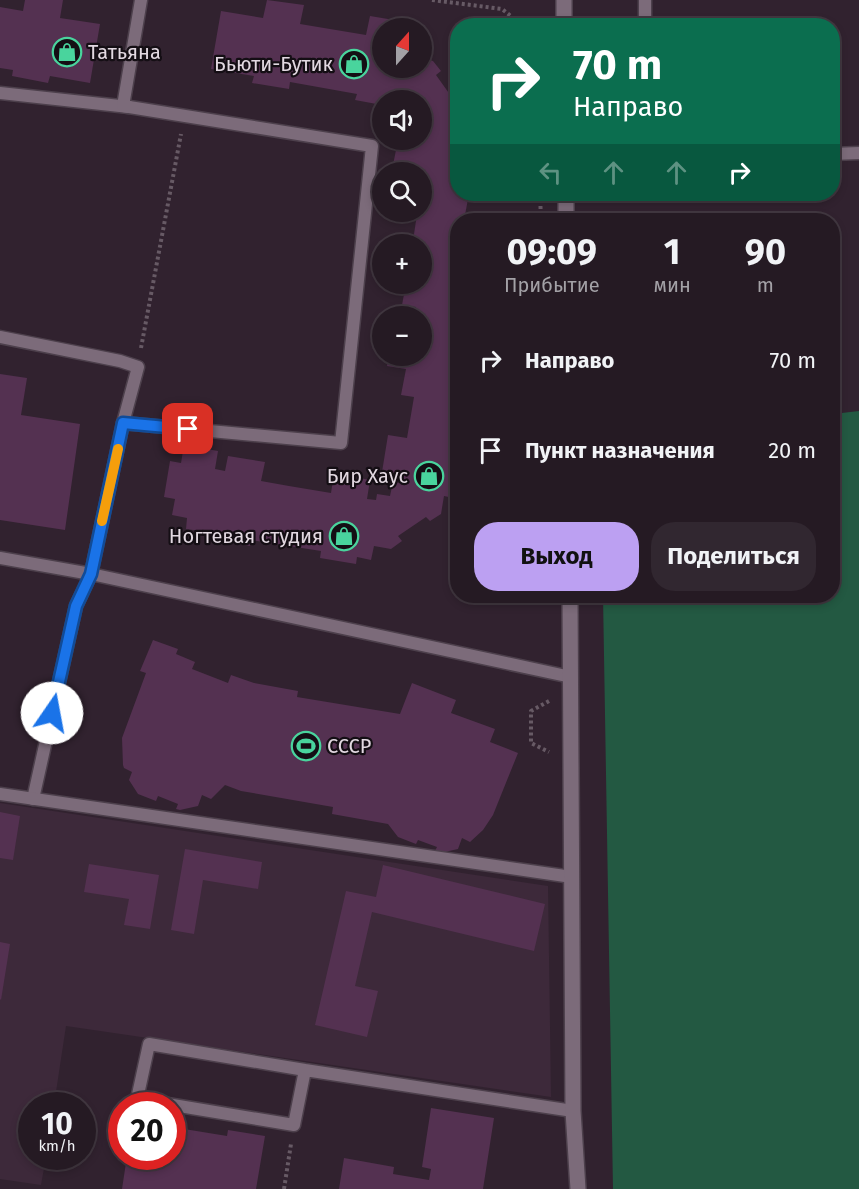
<!DOCTYPE html>
<html lang="ru">
<meta charset="utf-8">
<style>
body{margin:0;font-family:"Fira Sans",sans-serif;background:#312730;color:#f1f3f6;height:100vh;display:flex;flex-direction:column;font-size:22px;white-space:nowrap}
*{box-sizing:border-box;margin:0}
p{font-size:20px;color:#a3a1a6}
.icon{flex:none;width:33px;height:33px;fill:none;stroke:currentColor;stroke-width:2;stroke-linecap:round;stroke-linejoin:round}
.map{position:relative;flex:1;overflow:hidden}
.side{position:absolute;left:450px;top:213px;width:390px;height:390px;display:flex;flex-direction:column;background:#251a23;border-radius:24px;box-shadow:0 3px 9px #0003,0 0 0 2px #423841}
.side>*{flex:none}
.hud{position:absolute;left:450px;top:18px;width:390px;height:183px;border-radius:24px;box-shadow:0 3px 9px #0003,0 0 0 2px #423841;background:#0b6e4f;color:#fff;overflow:hidden}
.needle{width:39px;rotate:21deg}
.buttons{position:absolute;left:372px;top:18px;display:grid;gap:12px}
.buttons a{display:grid;place-items:center;width:60px;height:60px;border-radius:50%;background:#251a23;box-shadow:0 3px 9px #0003,0 0 0 2px #423841;font-size:30px}
.speed{position:absolute;left:18px;top:1092px;display:flex;gap:12px;font-size:30px;font-weight:700;text-align:center}
.speed>*{display:grid;place-content:center;width:78px;height:78px;border-radius:50%;background:#251a23;box-shadow:0 3px 9px #0003,0 0 0 2px #423841;line-height:1}
.speed small{font-size:15px;font-weight:400}
.speed .limit{border:9px solid #d22;background:#fff;color:#111}
.pin{position:absolute;display:grid;place-items:center;width:51px;height:51px;color:#fff;margin:-26px;border-radius:12px;box-shadow:0 3px 9px #0006}
.me{position:absolute;width:66px;margin:-33px;rotate:12deg;stroke-linejoin:round;filter:drop-shadow(0 0 4px #0008)}
.turn{display:flex;align-items:center;gap:21px;height:126px;padding:0 24px;font-size:27px}
.turn .icon{width:78px;height:78px;stroke-width:2.5}
.turn b{display:block;font-size:42px;line-height:51px}
.lanes{display:flex;align-items:center;height:57px;padding:0 24px;background:#0003;justify-content:center;gap:30px;direction:ltr}
.lanes .off{opacity:.35}
.eta{display:flex;justify-content:space-evenly;align-items:center;height:102px;text-align:center}
.eta b{font-size:36px;font-weight:700;line-height:42px}
.action{display:flex;gap:12px;margin-top:auto;padding:12px 24px}
.action a{flex:1;height:69px;border-radius:24px;background:#bca0f2;color:#111;font-size:24px;font-weight:700;line-height:69px;text-align:center}
.action a+a{background:#312730;color:#f1f3f6}
ul{padding:0;list-style:none}
li{display:flex;align-items:center;gap:18px;height:90px;padding:0 24px}
li div{flex:1}
li b{display:block;font-size:22px}
li em{font-style:normal}
.map>svg:first-child{display:block}
</style>
<div class="map">
<svg width="859" height="1189" viewBox="0 0 859 1189">
<rect width="100%" height="100%" fill="#31222f"/>
<polygon fill="#3d293a" points="0,803 548,886 551,1097 66,1026 54,1105 32,1106 32,1156 46,1157 41,1185 0,1179"/>
<polygon fill="#235942" points="859,411 859,1189 613,1189 603,596 832,596 833,414"/>
<g fill="#543151">
<polygon points="25,0 63,0 60,18 100,24 90,83 50,76 48,83 12,76 13,70 0,68 0,7 23,11"/>
<polygon points="267,0 304,5 300,24 366,35 370,16 406,22 405,28 382,28 382,68 422,68 422,58 433,61 441,71 436,75 456,103 458,101 458,194 469,194 464,220 458,220 458,499 444,496 441,514 430,521 426,517 398,536 402,541 391,549 374,546 371,560 357,557 356,564 320,558 321,551 251,540 250,546 214,540 215,533 186,529 187,518 172,515 175,499 164,497 170,461 181,463 184,445 218,451 215,469 225,471 228,456 265,462 261,481 289,486 331,493 334,473 370,480 367,499 376,500 377,494 390,496 393,482 400,483 401,475 382,472 388,435 407,438 414,397 401,395 406,369 387,366 389,356 422,356 422,316 415,316 416,307 402,305 406,284 422,284 422,244 393,244 394,238 413,241 417,214 412,212 422,212 422,172 392,170 398,140 422,140 422,100 382,100 382,105 355,100 357,94 290,82 289,89 252,83 254,76 211,69 221,11 263,18"/>
<polygon points="0,374 27,378 21,415 80,424 65,530 0,520"/>
<polygon points="153,640 178,649 176,654 195,662 192,669 228,683 231,675 254,683 298,691 297,697 400,714 412,683 456,700 451,713 495,729 490,742 518,753 493,815 483,830 470,842 462,838 458,849 440,853 435,851 437,847 418,840 416,844 398,837 388,824 332,814 333,807 241,791 225,785 211,799 202,795 198,806 180,810 176,809 178,804 158,796 156,801 138,794 129,780 132,772 124,768 123,765 122,738 146,673 140,671"/>
<polygon points="0,812 20,816 13,860 0,858"/>
<polygon points="185,849 262,862 258,889 203,880 194,934 171,930"/>
<polygon points="89,864 159,875 150,929 124,925 129,899 84,892"/>
<polygon points="383,865 545,904 534,951 372,912 355,986 378,991 367,1037 315,1025 346,891 376,897"/>
<polygon points="0,942 10,944 1,1000 0,999"/>
<polygon points="431,1108 494,1118 483,1189 339,1189 344,1158 394,1167 393,1174 429,1180 431,1169 422,1167"/>
<polygon points="172,1127 227,1136 228,1130 265,1136 256,1189 122,1189 127,1156 172,1156"/>
</g>
<g fill="none" stroke-linecap="round" stroke-linejoin="round">
<g stroke="#4d404c" stroke-width="15">
<g id="service">
<polyline points="645,0 645,26"/>
<polyline points="0,93 129,107"/>
<polyline points="832,154 859,153"/>
<polyline points="0,337 120,361 138,367 123,423 91,574 571,677"/>
<polyline points="123,423 341,443 372,146 123,106 141,0"/>
<polyline points="0,558 91,574 76,606 33,799"/>
<polyline points="0,794 572,877"/>
<polyline points="305,1070 149,1044 137,1099 294,1125 305,1070 573,1111"/>
</g>
</g>
<g stroke="#4d404c" stroke-width="18">
<g id="minor">
<polyline points="564,0 564,26"/>
<polyline points="566,194 566,220"/>
<polyline points="570,596 573,1111 578,1189"/>
</g>
</g>
<g stroke="#675a65" stroke-width="4" stroke-dasharray="3 3" stroke-linecap="butt">
<polyline points="432,0 502,9 523,26"/>
<polyline points="540,194 541,220"/>
<polyline points="141,348 181,134"/>
<polyline points="549,701 531,711 531,743 549,752"/>
<polyline points="284,1189 291,1144"/>
</g>
<use href="#service" stroke="#7c6b7a" stroke-width="12"/>
<use href="#minor" stroke="#7c6b7a" stroke-width="15"/>
</g>
<g fill="none" stroke-linecap="round" stroke-linejoin="round">
<g stroke="#114b97" stroke-width="15">
<polyline id="route" points="52,713 76,606 91,574 123,423 188,429"/>
</g>
<use href="#route" stroke="#1a73e8" stroke-width="10"/>
<polyline stroke="#f59e0b" stroke-width="10" points="102,521 118,449"/>
</g>
<defs>
<g id="shop-ring" transform="scale(1.5)"><circle r="9.5" fill="#140e14" stroke="#49d49d" stroke-width="1.5"/><path d="M-5-2.5h2.3a2.7 3.5 0 0 1 5.4 0H5L5.5 6h-11ZM-1.5-2.5h3a1.5 2.3 0 0 0-3 0Z" fill="#49d49d"/></g>
<g id="stadium-ring" transform="scale(1.5)"><circle r="9.5" fill="#140e14" stroke="#49d49d" stroke-width="1.5"/><path d="M0-5a6.5 5 0 1 0 0 10a6.5 5 0 1 0 0-10ZM-3.5-1.8h7v3.6h-7Z" fill="#49d49d"/></g>
</defs>
<g fill-rule="evenodd">
<use href="#shop-ring" x="67" y="52"/>
<use href="#shop-ring" x="354" y="64"/>
<use href="#shop-ring" x="429" y="476"/>
<use href="#shop-ring" x="344" y="536"/>
<use href="#stadium-ring" x="306" y="746"/>
</g>
<g text-anchor="middle" dominant-baseline="central" stroke-width="4.5" stroke-linejoin="round" paint-order="stroke">
<g font-size="20" fill="#e2d8e1" stroke="#140e14" text-anchor="end">
<text x="88" y="52" text-anchor="start">Татьяна</text>
<text x="333" y="64">Бьюти-Бутик</text>
<text x="408" y="476">Бир Хаус</text>
<text x="323" y="536">Ногтевая студия</text>
<text x="327" y="746" text-anchor="start">СССР</text>
</g>
</g>
</svg>
<div class="buttons">
<a><svg class="needle" viewBox="-14 -14 28 28"><path d="M0-13l5 13h-10z" fill="#e53935"/><path d="M0 13l5-13h-10z" fill="#a3a1a6"/></svg></a>
<a><svg class="icon" aria-label="sound" viewBox="0 0 24 24"><path d="M4 9h4l5-4v14l-5-4H4zM17 9q2 3 0 6"/></svg></a>
<a><svg class="icon" aria-label="search" viewBox="0 0 24 24"><circle cx="10" cy="10" r="6"/><path d="M15 15l6 6"/></svg></a>
<a>+</a>
<a>−</a>
</div>
<div class="speed"><div>10<small>km/h</small></div><div class="limit">20</div></div>
<div class="pin" style="left:188px;top:429px;background:#d93025"><svg class="icon" aria-label="arrive" viewBox="0 0 24 24"><path d="M6 21V4h12l-3 4 3 4H6"/></svg></div>
<svg class="me" style="left:52px;top:713px" viewBox="-20 -20 40 40"><circle r="19" fill="#fff"/><path d="M0-13L10 11 0 6-10 11z" fill="#1a73e8"/></svg>
<div class="hud">
<div class="turn"><svg class="icon" aria-label="right" viewBox="0 0 24 24"><path d="M7 20v-9h11M14 6l5 5-5 5"/></svg><div><b>70 m</b>Направо</div></div>
<div class="lanes"><svg class="icon off" aria-label="left" viewBox="0 0 24 24"><path d="M17 20v-9H6M10 6l-5 5 5 5"/></svg><svg class="icon off" aria-label="ahead" viewBox="0 0 24 24"><path d="M12 20V5M6 11l6-6 6 6"/></svg><svg class="icon off" aria-label="ahead" viewBox="0 0 24 24"><path d="M12 20V5M6 11l6-6 6 6"/></svg><svg class="icon" aria-label="right" viewBox="0 0 24 24"><path d="M7 20v-9h11M14 6l5 5-5 5"/></svg></div>
</div>
<section class="side">
<div class="eta">
<div><b>09:09</b><p>Прибытие</p></div>
<div><b>1</b><p>мин</p></div>
<div><b>90</b><p>m</p></div>
</div>
<ul>
<li><svg class="icon" aria-label="right" viewBox="0 0 24 24"><path d="M7 20v-9h11M14 6l5 5-5 5"/></svg><div><b>Направо</b></div><em>70 m</em></li>
<li><svg class="icon" aria-label="arrive" viewBox="0 0 24 24"><path d="M6 21V4h12l-3 4 3 4H6"/></svg><div><b>Пункт назначения</b></div><em>20 m</em></li>
</ul>
<div class="action"><a>Выход</a><a>Поделиться</a></div>
</section>
</div>
